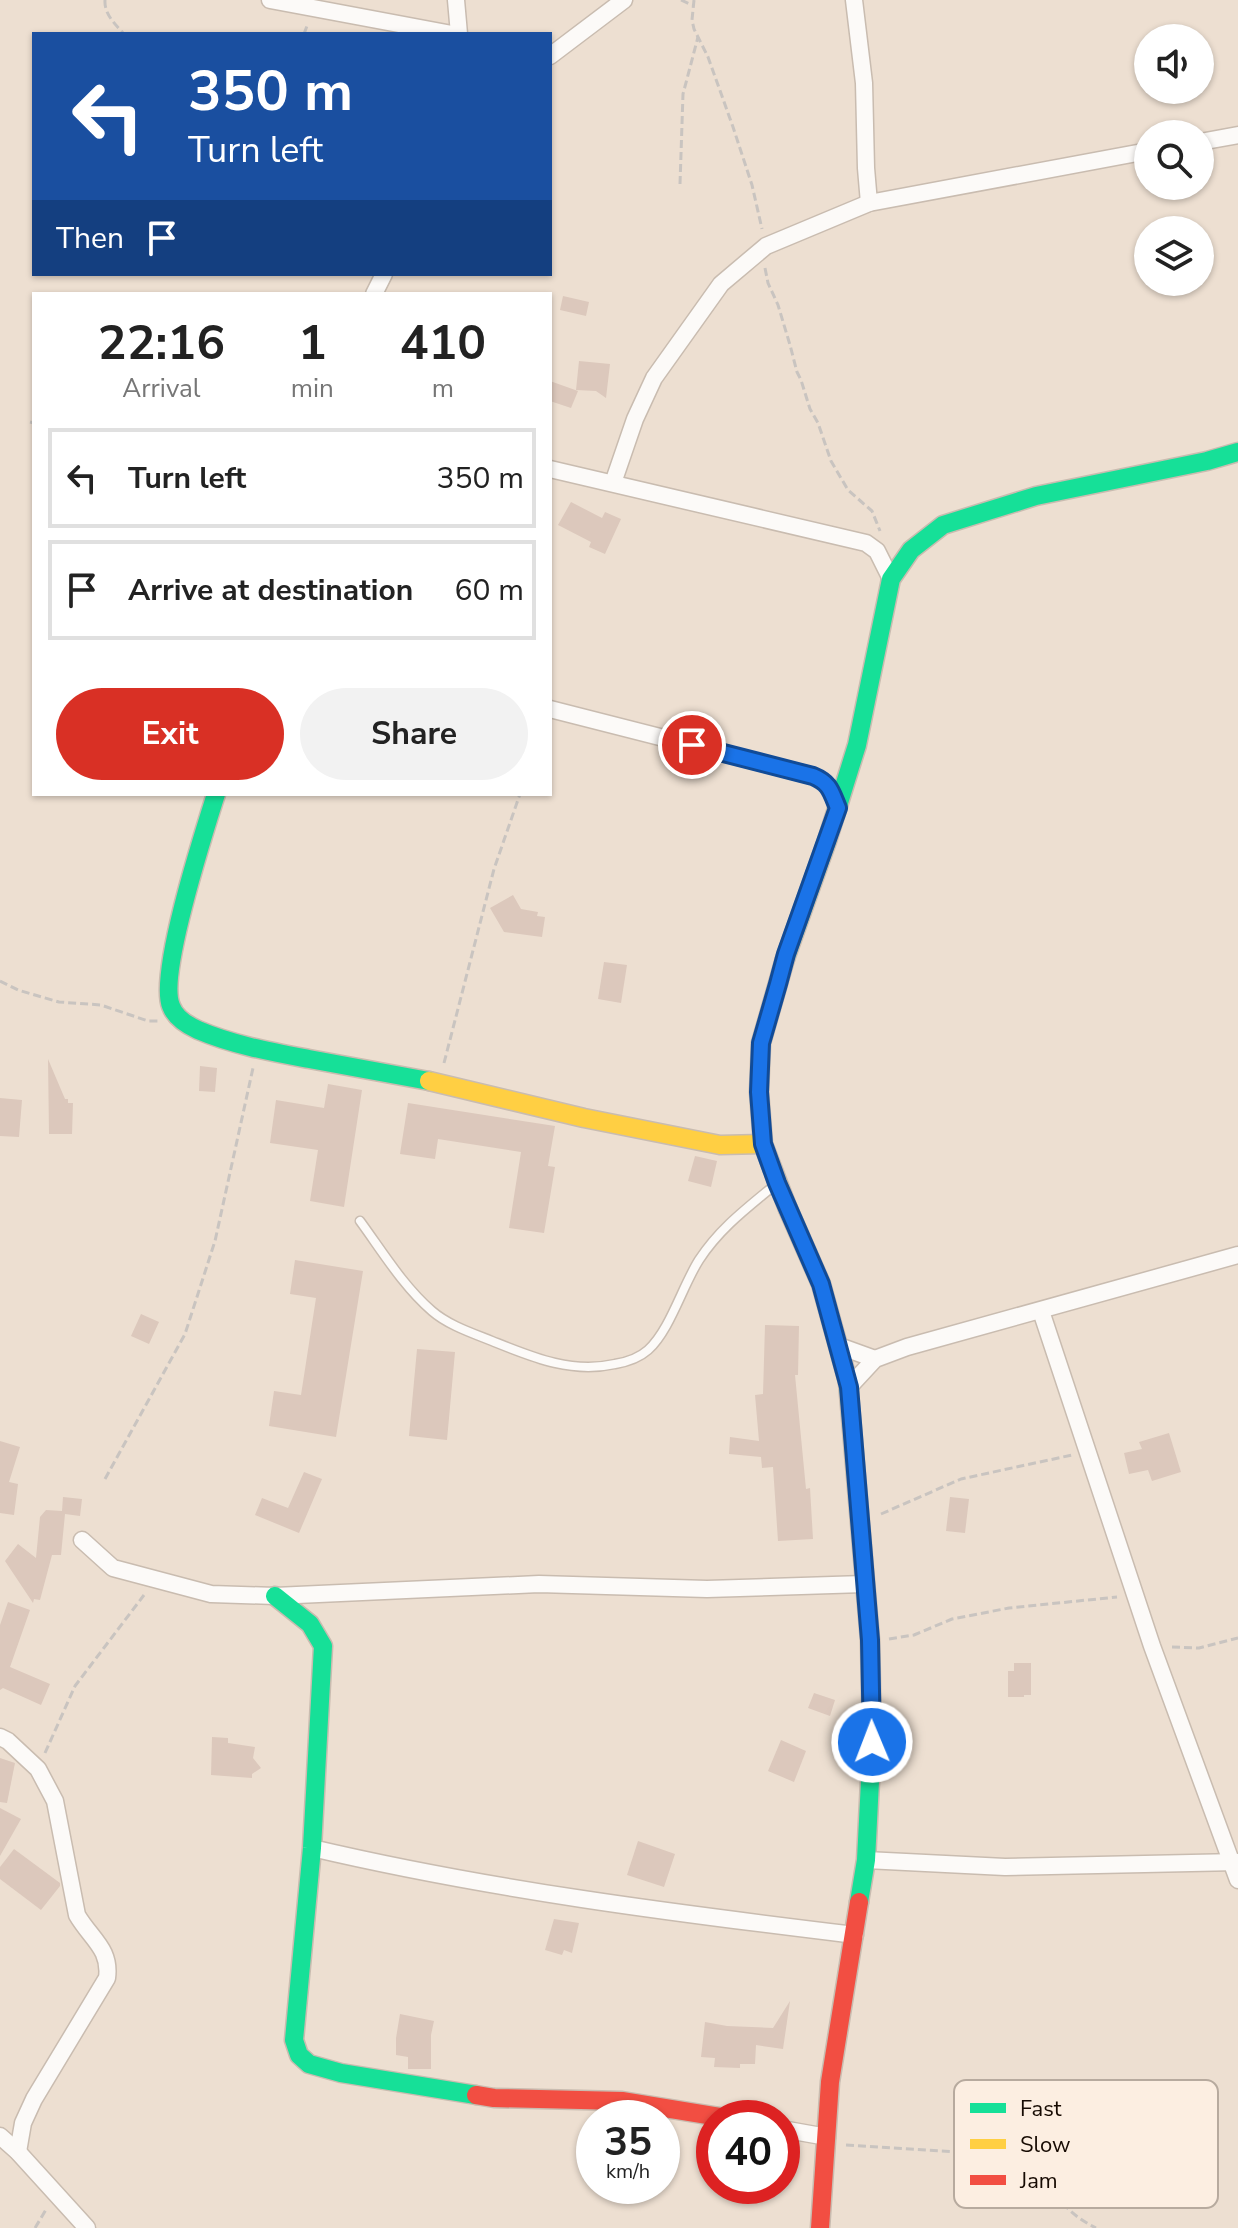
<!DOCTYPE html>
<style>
body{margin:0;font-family:"Nunito Sans",sans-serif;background:#f2f2f2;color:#222;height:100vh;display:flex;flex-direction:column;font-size:30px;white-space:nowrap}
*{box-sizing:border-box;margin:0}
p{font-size:26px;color:#767676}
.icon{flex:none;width:44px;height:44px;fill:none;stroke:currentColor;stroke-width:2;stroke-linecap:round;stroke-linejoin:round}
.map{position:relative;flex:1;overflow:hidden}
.sheet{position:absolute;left:32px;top:292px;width:520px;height:504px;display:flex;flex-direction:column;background:#fff;border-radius:0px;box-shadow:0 2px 6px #0004}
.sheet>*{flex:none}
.top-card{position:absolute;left:32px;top:32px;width:520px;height:244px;border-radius:0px;box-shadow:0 2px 6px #0004;background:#1a4fa0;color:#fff;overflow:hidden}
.buttons{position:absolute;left:1134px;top:24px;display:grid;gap:16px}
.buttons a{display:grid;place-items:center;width:80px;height:80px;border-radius:50%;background:#fff;box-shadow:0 2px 6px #0004;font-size:40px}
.speed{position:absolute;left:576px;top:2100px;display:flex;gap:16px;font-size:40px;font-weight:700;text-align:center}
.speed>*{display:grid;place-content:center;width:104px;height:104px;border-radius:50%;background:#fff;box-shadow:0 2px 6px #0004;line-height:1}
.speed small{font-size:20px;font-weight:400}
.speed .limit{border:12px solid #d22;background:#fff;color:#111}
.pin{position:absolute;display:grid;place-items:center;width:68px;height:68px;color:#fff;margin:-34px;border:4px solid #fff;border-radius:50%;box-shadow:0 2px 8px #0007}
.me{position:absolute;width:88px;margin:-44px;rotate:359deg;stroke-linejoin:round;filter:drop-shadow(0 0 6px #0008)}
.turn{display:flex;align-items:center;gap:28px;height:168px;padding:0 24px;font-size:36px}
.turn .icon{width:104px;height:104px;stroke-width:2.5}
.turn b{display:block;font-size:56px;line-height:68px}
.then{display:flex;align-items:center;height:76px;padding:0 24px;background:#0003;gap:16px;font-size:30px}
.eta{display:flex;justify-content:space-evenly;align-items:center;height:136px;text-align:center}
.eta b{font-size:48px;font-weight:700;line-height:56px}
.primary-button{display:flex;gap:16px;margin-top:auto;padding:16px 24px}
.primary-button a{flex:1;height:92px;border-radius:48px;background:#d93025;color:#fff;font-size:32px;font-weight:700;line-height:92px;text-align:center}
.primary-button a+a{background:#f2f2f2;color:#222}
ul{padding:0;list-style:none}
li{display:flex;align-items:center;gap:24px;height:100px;margin:0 16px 12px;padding:0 8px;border:4px solid #e0e0e0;border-radius:0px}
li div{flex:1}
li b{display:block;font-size:30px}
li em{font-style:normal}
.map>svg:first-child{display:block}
</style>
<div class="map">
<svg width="1238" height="2228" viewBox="0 0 1238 2228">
<rect width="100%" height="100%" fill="#eddfd1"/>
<g fill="#dcc8bc">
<polygon points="563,296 589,302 586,316 560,310"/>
<polygon points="579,361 610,364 606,398 596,391 576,390"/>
<polygon points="550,381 578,391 571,408 550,401"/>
<polygon points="571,502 602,518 605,512 621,519 605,554 589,547 591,542 558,525"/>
<polygon points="513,895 521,909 538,912 537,916 545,917 542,937 504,932 490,908"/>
<polygon points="604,962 627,965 621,1003 598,999"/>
<polygon points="48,1059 65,1099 68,1099 68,1103 73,1103 72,1134 49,1134"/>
<polygon points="200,1066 217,1068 215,1092 199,1091"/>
<polygon points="328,1084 362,1090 344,1207 310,1201 318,1150 270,1143 276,1100 324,1108"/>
<polygon points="0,1098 22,1100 19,1137 0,1136"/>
<polygon points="408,1103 555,1126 548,1166 555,1167 544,1233 509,1228 521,1152 438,1139 435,1159 400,1154"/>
<polygon points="695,1156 717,1161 711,1187 688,1181"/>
<polygon points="295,1260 363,1271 336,1437 269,1426 274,1391 301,1395 316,1298 290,1294"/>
<polygon points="141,1314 159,1322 149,1344 131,1336"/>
<polygon points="765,1325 799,1326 798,1375 795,1375 806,1489 810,1488 813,1539 778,1541 773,1467 762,1468 761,1457 729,1454 730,1437 759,1441 755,1395 763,1394"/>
<polygon points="417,1349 455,1352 447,1440 409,1436"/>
<polygon points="1169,1433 1181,1472 1152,1481 1148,1470 1129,1474 1124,1453 1142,1449 1139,1442"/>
<polygon points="0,1441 20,1447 9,1482 18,1484 14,1515 0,1513"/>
<polygon points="304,1472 322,1479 299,1533 255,1515 262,1498 288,1508"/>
<polygon points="63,1497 82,1499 80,1516 65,1514 61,1555 52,1555 40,1600 34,1599 33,1603 5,1561 18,1544 36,1558 40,1517 46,1510 62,1511"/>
<polygon points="950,1497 969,1499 965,1533 946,1531"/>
<polygon points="8,1602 30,1610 10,1667 50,1684 41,1705 3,1688 0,1690 0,1625"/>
<polygon points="1014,1663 1031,1663 1031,1695 1024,1695 1024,1697 1008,1697 1008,1671 1014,1671"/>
<polygon points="814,1693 835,1700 830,1716 808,1708"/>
<polygon points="212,1737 228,1738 228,1743 255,1747 253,1758 261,1768 252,1774 252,1778 211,1775"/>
<polygon points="781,1740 806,1751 794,1782 768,1771"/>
<polygon points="0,1758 15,1763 7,1803 0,1802"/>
<polygon points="0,1808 21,1819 0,1856"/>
<polygon points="638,1841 675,1854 664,1887 627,1875"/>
<polygon points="14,1849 60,1883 60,1886 41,1910 0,1879 0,1867"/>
<polygon points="554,1919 579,1923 572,1953 564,1950 562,1955 545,1950"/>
<polygon points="790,2001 783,2049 756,2045 755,2064 740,2064 740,2068 714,2067 715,2058 701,2057 705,2022 727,2026 773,2028"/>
<polygon points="400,2014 434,2021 431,2035 431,2069 408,2069 408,2057 396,2055 396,2038"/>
</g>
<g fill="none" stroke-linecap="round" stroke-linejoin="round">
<g stroke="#c9bcb0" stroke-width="11">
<path id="lane" d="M360 1221C382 1251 403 1286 432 1311 448 1325 472 1333 492 1341 532 1357 571 1374 615 1364 627 1362 639 1358 648 1350 670 1330 682 1287 699 1260 720 1228 747 1208 776 1184"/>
</g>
<g stroke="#c9bcb0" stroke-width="19">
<g id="street">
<polyline points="270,0 452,34"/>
<polyline points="456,0 459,34"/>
<polyline points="854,0 864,83 866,168 869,203"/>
<polyline points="550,56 624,0"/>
<polyline points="1200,142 1238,135"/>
<polyline points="374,294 384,274"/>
<polyline points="550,469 866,543 877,551 891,579"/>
<polyline points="613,483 635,419 654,378 721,284 766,246 869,203 1148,151"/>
<path d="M550 709 813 776C831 783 831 791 838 808"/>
<polyline points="1041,1311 1152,1646 1238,1880"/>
<polyline points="839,1346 875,1359"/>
<polyline points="849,1387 875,1359 907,1347 1238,1255"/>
<polyline points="82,1540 113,1568 211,1594 275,1596 539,1584 707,1589 864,1584"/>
<path d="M0 1737 8 1741 38 1769 55 1801 77 1915C91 1939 111 1949 107 1978L34 2099 23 2123 18 2152"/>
<path d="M312 1848C491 1890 673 1913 855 1935"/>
<polyline points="866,1860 1005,1867 1238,1862"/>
<polyline points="782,2129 827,2137"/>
<polyline points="0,2136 18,2152 87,2228"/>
</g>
</g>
<g stroke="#c9bcb0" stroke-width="21">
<g id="fast">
<path d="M216 794C204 832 158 975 171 1006 175 1017 187 1025 198 1030 233 1045 272 1052 309 1059 349 1066 389 1074 429 1081"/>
<polyline points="785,959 827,841 857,745 891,579 911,550 943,525 1036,496 1207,461 1238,452"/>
<polyline points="848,1382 870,1640 872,1742 866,1860 859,1902"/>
<polyline points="275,1596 310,1624 323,1646 312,1848 294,2040 299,2055 309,2064 341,2073 476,2095"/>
</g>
</g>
<g stroke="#c9bcb0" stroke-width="21">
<g id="slow">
<polyline points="785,959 761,1043 759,1092 763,1144 788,1209"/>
<polyline points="429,1081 584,1118 720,1145 763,1144"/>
</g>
</g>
<g stroke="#c9bcb0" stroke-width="21">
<g id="jam">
<polyline points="788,1209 821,1284 848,1382"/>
<polyline points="476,2095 494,2098 622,2101 726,2118"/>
<polyline points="820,2228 830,2082 859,1902"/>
</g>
</g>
<g stroke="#c9c4c0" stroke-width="3" stroke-dasharray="8 4" stroke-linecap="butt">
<path d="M105 0C104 14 115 24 124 34"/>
<polyline points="681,0 692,5"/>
<polyline points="694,0 692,20 694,29 708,57 733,127 752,185 762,229"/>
<polyline points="304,34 307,26"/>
<polyline points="680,184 683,94 698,37"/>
<polyline points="765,268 768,283 778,305 790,345 797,372 801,380 810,409 818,423 831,461 848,490 872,511 880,531"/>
<polyline points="30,422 34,423"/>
<polyline points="0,981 18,990 59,1002 101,1005 148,1021 158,1021"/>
<polyline points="444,1063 494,869 520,794"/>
<polyline points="105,1479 185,1334 215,1241 253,1068"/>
<polyline points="881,1514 961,1479 1072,1455"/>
<polyline points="889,1639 914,1635 952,1619 1009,1608 1117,1597"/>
<polyline points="1172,1647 1199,1648 1238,1638"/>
<polyline points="45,1753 75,1686 144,1595"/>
<path d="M846 2145 1025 2156C1042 2168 1048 2186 1061 2201 1071 2213 1082 2221 1096 2228"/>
<polyline points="35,2228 47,2208"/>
</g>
<use href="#lane" stroke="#fcfaf8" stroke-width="8"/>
<use href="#street" stroke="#fcfaf8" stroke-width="16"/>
<use href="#fast" stroke="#16e098" stroke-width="18"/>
<use href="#slow" stroke="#ffcf43" stroke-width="18"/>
<use href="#jam" stroke="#f24e42" stroke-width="18"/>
</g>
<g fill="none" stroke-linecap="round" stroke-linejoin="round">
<g stroke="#114b97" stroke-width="20">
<path id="route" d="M692 745 813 776C830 783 831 791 838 808L786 954 778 984 761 1043 759 1092 763 1144 777 1183 821 1284 849 1387 870 1640 872 1742"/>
</g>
<use href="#route" stroke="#1a73e8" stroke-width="14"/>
</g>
<rect x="954" y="2080" width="264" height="128" rx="12" fill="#fceee1" stroke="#b7aa9e" stroke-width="2"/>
<rect x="970" y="2103" width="36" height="10" fill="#16e098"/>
<rect x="970" y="2139" width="36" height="10" fill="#ffcf43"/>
<rect x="970" y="2175" width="36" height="10" fill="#f24e42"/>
<g font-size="22" fill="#160a02">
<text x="1020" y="2116">Fast</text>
<text x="1020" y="2152">Slow</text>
<text x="1020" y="2188">Jam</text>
</g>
</svg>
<div class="buttons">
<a><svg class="icon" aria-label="sound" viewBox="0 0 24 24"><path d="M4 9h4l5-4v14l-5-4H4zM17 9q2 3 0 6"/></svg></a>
<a><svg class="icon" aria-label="search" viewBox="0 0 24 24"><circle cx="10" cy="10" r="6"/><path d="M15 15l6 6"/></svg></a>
<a><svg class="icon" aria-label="layers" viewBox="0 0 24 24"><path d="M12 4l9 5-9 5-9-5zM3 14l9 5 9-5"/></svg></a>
</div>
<div class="speed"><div>35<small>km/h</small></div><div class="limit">40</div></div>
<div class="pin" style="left:692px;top:745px;background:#d93025"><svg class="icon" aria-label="arrive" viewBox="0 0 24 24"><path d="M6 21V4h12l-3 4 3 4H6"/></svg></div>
<svg class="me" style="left:872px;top:1742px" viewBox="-20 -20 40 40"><circle r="17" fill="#1a73e8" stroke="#fff" stroke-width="3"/><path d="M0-11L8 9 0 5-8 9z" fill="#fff"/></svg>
<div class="top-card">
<div class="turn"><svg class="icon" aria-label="left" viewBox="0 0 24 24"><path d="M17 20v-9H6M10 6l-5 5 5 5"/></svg><div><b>350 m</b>Turn left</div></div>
<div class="then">Then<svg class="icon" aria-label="arrive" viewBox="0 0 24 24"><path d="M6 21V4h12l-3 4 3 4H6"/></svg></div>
</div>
<section class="sheet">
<div class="eta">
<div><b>22:16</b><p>Arrival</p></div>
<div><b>1</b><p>min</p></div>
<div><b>410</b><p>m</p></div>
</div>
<ul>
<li><svg class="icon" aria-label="left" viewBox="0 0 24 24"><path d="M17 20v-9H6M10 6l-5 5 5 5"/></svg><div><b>Turn left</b></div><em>350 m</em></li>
<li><svg class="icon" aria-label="arrive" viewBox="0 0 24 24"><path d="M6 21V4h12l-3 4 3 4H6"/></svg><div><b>Arrive at destination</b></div><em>60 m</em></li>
</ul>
<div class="primary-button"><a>Exit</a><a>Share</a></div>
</section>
</div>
